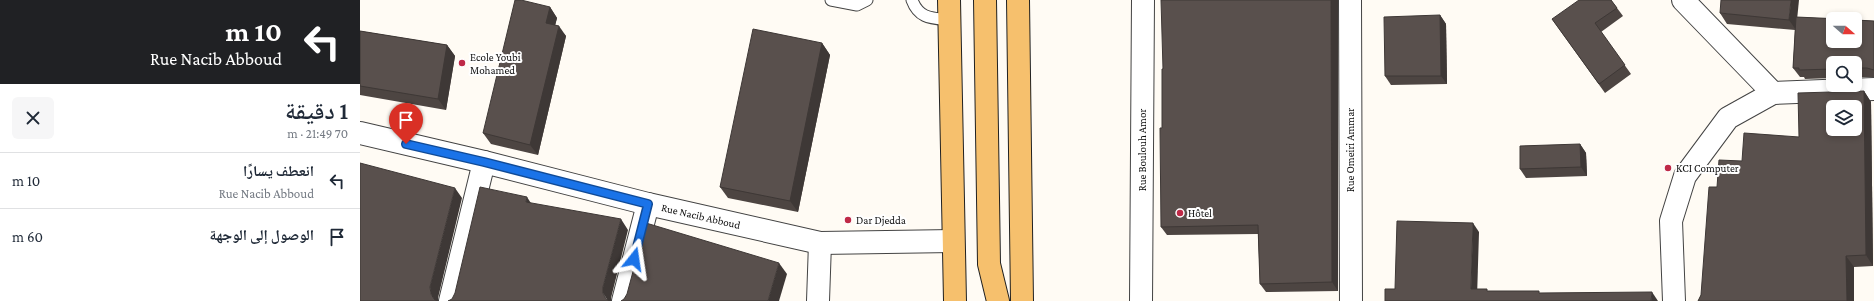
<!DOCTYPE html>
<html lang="ar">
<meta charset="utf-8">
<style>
body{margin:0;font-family:"Crimson Pro","Noto Naskh Arabic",serif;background:#f6f6f7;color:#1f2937;direction:rtl;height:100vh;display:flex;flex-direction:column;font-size:15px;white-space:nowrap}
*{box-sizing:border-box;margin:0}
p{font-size:13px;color:#747a83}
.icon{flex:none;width:22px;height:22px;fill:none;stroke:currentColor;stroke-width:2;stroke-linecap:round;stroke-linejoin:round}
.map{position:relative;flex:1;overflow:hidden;direction:ltr}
.panel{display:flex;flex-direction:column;background:#fff;width:360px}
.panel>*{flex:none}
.top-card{background:#202124;color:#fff;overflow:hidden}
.needle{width:26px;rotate:110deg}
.fabs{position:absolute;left:1466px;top:12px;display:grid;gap:8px}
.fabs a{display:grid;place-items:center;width:36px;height:36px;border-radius:6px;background:#fff;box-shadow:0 2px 6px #0003;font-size:20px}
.pin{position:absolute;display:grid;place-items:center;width:34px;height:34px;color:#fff;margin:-41px -17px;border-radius:50% 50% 50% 0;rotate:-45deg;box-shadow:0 0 4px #0007}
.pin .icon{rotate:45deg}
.me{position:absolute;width:44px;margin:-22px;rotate:15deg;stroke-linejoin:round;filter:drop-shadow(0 0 3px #0008)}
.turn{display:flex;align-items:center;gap:14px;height:84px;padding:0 12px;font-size:18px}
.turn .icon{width:52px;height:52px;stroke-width:2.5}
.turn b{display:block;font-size:28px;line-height:34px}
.round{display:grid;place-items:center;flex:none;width:42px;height:42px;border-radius:6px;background:#f6f6f7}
.summary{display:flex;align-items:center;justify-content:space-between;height:68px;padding:0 12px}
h1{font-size:24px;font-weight:600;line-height:30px}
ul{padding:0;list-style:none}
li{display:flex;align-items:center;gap:12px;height:56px;padding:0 12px;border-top:1px solid #e0e1e3}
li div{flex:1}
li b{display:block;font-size:15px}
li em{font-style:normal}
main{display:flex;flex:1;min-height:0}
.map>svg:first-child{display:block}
</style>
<main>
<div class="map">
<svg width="1514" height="301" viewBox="0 0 1514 301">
<rect width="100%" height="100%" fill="#fffbf4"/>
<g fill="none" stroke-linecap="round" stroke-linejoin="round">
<g stroke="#434343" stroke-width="13">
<g id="service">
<polyline points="471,0 497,5 507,0"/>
<path d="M552 0C559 19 572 18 590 20"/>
</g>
</g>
<g stroke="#434343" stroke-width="24">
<g id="minor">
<polyline points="990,0 991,301"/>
<polyline points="1323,0 1413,93"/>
<polyline points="0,133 124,162 288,204 460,243 593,241"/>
<polyline points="90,301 124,162"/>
<polyline points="263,301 288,204"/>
<polyline points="458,301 460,243"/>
<polyline points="781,301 783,0"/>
<polyline points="1314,301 1311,221 1325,176 1368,118 1413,93 1514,89"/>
</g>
</g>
<g stroke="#212121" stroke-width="24">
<g id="primary">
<polyline points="589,0 595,301"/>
<polyline points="625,0 629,264 638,301"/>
<polyline points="658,0 662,301"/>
</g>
</g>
<use href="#service" stroke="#fff" stroke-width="11"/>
<use href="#minor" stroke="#fff" stroke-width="22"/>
<use href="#primary" stroke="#f6c06d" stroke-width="22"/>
</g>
<g fill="#4d4542">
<polygon points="978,0 978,291 906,292 900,284 898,234 807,235 801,227 803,69"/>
<polygon points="1251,0 1263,16 1241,32 1271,74 1245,93 1192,19"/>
<polygon points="190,7 197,18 195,25 206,36 178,155 131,144 123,133"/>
<polygon points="1360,13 1514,21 1514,77 1495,77 1495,63 1473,63 1473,78 1445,79 1444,77 1440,77 1433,68 1435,30 1367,24"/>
<polygon points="1080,15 1086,24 1087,84 1031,85 1025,76"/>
<polygon points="0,31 87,45 95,56 86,110 0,95"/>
<polygon points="462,43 470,55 438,212 368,198 360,187"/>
<polygon points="1504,91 1511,102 1513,266 1494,267 1494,301 1338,301 1341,295 1382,161 1439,137"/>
<polygon points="1220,144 1226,153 1227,176 1166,178 1160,169"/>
</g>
<g fill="#3e3836">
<polygon points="971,0 978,0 978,291 972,282"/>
<polygon points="1431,0 1439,0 1436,30 1429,20"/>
<polygon points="190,7 197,18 193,34 186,23"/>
<polygon points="1080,15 1086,24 1087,84 1081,76"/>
<polygon points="199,26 206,36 178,155 170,145"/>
<polygon points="462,43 470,55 438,212 430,201"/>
<polygon points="87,45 95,56 86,110 78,99"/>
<polygon points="1504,91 1511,102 1513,266 1506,255"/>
<polygon points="1220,144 1226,153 1227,176 1221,167"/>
<polygon points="95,188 102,198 78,298 78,301 75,301 71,294 70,287"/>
<polygon points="167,197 174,208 166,202"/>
<polygon points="261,219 268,230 251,298 251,301 248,301 243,293 243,287"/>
<polygon points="1113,223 1119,232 1117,298 1111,289"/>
<polygon points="1486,256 1494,267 1494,301 1487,301"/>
<polygon points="419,263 427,274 419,301 408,301"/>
<polygon points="1292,292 1298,301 1291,301"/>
</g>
<g fill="#59504d" stroke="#3e3836" fill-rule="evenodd">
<polygon points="155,0 161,0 190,7 186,23 199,26 170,145 123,133"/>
<polygon points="801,0 971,0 972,282 900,284 898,225 801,227 800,128 802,128 802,69 803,69"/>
<polygon points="1219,0 1251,0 1257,8 1235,23 1265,65 1239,84 1192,19"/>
<polygon points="1361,0 1431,0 1429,20 1360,13"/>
<polygon points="1080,15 1081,76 1025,76 1024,17"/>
<polygon points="1436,17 1481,19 1473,19 1473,41 1495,41 1495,20 1514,21 1514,70 1507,68 1495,68 1495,63 1473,63 1473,69 1439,70 1439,68 1433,68"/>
<polygon points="393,29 462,43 430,201 360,187"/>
<polygon points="0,31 87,45 78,99 0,86"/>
<path d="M1504 91 1506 255 1486 256 1487 301H1338L1341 295 1349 187H1357L1359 160 1382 161 1384 133 1439 137 1438 93ZM1473 107H1495V129H1473Z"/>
<polygon points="1220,144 1221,167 1160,169 1160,146"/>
<polygon points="0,163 95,188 70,287 71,294 74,299 77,301 0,301"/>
<polygon points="120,187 167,197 166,202 261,219 243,287 243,293 246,299 250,301 88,301 92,299 95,293"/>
<polygon points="1037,221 1113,223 1111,289 1127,289 1127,291 1179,291 1179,293 1292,292 1291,301 1025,301 1025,289 1035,289"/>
<polygon points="286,223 419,263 408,301 261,301 264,299 267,294"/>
</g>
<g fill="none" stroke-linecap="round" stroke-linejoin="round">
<g stroke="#114b97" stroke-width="10">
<polyline id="route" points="46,144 124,162 288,204 274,259"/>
</g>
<use href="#route" stroke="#1a73e8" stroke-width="7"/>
</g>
<g fill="#bf2947" stroke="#fff" stroke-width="1.5">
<circle cx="102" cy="63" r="4"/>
<circle cx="1308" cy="168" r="4"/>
<circle cx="820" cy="213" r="4"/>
<circle cx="488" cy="220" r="4"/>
</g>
<g text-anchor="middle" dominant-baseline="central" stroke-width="4" stroke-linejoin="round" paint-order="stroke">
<g font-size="11" fill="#101010" stroke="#fff" text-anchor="start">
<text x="110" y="57">Ecole Youbi<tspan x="110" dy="13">Mohamed</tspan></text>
<text x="1316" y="168">KCI Computer</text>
<text x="828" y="213">Hôtel</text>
<text x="496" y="220">Dar Djedda</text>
</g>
<g font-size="11" fill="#101010" stroke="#fff">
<text transform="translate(782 150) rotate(-90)">Rue Boulouh Amor</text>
<text transform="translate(990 150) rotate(-90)">Rue Omeiri Ammar</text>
<text transform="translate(341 216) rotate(13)">Rue Nacib Abboud</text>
</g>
</g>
</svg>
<div class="fabs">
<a><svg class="needle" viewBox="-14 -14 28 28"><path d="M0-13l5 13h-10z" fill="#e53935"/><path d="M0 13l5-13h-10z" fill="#747a83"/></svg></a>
<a><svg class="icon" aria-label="search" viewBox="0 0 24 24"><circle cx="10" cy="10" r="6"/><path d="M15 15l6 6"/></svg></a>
<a><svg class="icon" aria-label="layers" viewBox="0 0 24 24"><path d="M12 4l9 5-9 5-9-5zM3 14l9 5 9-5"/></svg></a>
</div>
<div class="pin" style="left:46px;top:144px;background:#d93025"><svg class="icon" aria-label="arrive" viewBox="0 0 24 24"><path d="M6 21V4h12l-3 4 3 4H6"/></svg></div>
<svg class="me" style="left:274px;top:259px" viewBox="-20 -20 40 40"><path d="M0-17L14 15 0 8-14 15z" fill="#1a73e8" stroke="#fff" stroke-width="4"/></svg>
</div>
<section class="panel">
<div class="top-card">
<div class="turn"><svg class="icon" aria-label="left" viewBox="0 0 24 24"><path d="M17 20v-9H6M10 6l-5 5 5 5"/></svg><div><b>10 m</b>Rue Nacib Abboud</div></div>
</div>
<div class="summary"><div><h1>1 دقيقة</h1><p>70 m · 21:49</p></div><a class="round"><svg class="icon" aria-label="close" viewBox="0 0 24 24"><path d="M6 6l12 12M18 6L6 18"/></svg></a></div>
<ul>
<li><svg class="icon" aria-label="left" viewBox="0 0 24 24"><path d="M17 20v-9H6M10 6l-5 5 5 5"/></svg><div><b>انعطف يسارًا</b><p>Rue Nacib Abboud</p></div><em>10 m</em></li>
<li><svg class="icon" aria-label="arrive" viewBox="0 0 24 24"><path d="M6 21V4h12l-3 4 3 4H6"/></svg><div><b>الوصول إلى الوجهة</b></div><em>60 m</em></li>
</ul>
</section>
</main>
